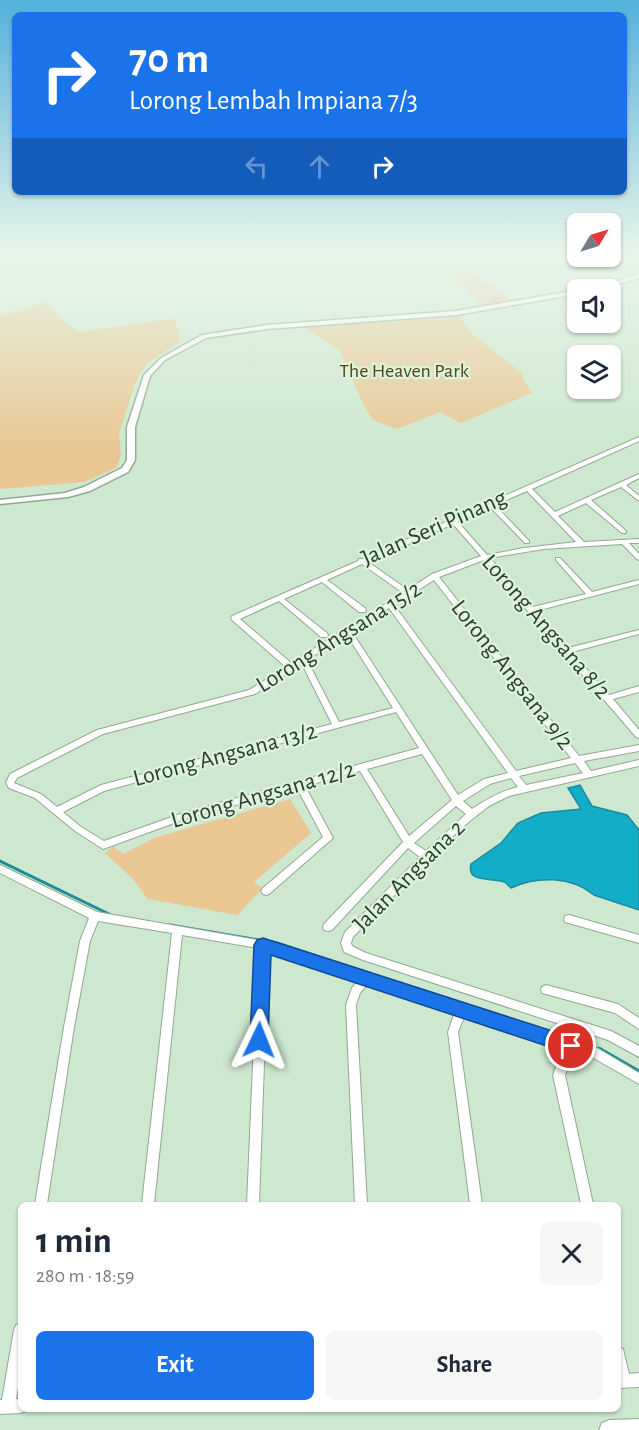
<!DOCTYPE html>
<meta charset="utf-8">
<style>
body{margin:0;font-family:"Alegreya Sans",sans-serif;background:#f6f6f7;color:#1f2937;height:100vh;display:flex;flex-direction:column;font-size:22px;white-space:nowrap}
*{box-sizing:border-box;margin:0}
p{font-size:20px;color:#747a83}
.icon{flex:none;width:33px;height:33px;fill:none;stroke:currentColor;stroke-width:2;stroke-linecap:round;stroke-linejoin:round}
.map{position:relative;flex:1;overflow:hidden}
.side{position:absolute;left:18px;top:1202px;width:603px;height:210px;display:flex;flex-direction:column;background:#fff;border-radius:9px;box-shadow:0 2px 4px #0004}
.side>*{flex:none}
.top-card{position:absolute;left:12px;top:12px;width:615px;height:183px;border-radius:9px;box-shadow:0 2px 4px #0004;background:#1a73e8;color:#fff;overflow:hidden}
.needle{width:39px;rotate:52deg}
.buttons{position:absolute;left:567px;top:213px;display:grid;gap:12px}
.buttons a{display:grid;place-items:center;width:54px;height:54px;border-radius:9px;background:#fff;box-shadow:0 2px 4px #0004;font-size:30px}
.pin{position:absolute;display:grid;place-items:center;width:51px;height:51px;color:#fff;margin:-26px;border:3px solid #fff;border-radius:50%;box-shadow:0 2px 6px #0007}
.me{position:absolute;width:66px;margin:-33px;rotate:2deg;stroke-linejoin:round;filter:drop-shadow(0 0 4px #0008)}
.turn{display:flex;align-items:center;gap:21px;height:126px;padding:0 18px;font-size:27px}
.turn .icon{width:78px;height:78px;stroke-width:2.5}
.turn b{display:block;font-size:42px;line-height:51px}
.lanes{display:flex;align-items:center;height:57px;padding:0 18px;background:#0003;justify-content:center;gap:30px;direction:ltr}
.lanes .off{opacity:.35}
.round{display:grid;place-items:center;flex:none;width:63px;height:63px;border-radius:9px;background:#f6f6f7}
.overview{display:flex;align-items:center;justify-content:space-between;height:102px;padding:0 18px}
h1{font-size:36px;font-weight:600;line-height:45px}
.cta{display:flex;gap:12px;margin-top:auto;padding:12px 18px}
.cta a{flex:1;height:69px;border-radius:9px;background:#1a73e8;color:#fff;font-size:24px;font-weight:600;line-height:69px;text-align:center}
.cta a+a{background:#f6f6f7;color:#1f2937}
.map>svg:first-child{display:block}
</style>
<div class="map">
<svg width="639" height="1430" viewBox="0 0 639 1430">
<rect width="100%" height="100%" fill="#cde8ce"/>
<g fill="#e9c692">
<polygon points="467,270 515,301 483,308 450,272"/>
<polygon points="46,302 63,321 79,332 175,318 180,342 147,363 135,383 119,433 121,455 116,468 84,482 0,489 0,316"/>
<polygon points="458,315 470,332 523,374 523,379 532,393 461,423 440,412 397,429 373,420 364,406 339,349 303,327"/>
<polygon points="290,799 311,833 254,882 262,888 238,915 148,899 132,878 105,853 113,847 123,854 157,837"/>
</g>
<path fill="#13adc9" stroke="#1c8b9b" stroke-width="1.5" d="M580 785 592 806 627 815 639 830V910L594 895C571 876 537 876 511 888 510 887 505 882 504 882 493 877 466 884 471 864L501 843 518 823 541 813 581 809 568 788Z"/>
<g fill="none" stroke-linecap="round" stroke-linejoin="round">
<g stroke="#1c8b9b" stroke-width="3">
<polyline points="0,861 111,915"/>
<polyline points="170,925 277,943 562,1036"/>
<polyline points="599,1048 639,1071"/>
</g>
<g stroke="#90a991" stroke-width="2">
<g id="street">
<path d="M639 437V441L532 489 555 512 639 474V478L626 485 639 496V501L621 487 591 500 626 531V533H622L586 503 558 516 584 542 639 539V543H629L639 554V560L637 559 622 544 543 549 490 558 533 607 586 594 556 560V558H560L592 592 639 580V584L536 611 568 648 639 630V634L572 652 609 695 639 686V692L613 699 639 730V738L636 737 484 560 439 577 579 756 639 745V751L584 761 591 771 639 760V766L509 796 489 806 471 820 454 835 353 937 351 943 352 946 366 953 611 1031 639 1046V1057L608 1040 581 1031 577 1042 597 1048 639 1073V1084L590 1056 573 1050 565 1075 593 1204H581L553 1075 563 1047 465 1015 458 1032 482 1204H470L448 1032 455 1012 368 984 360 993 356 1005 367 1204H355L346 1005 352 988 358 980 268 951 259 1204H247L258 948 182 935 154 1204H142L172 933 98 921 90 941 74 1027 47 1204H35L64 1027 80 941 89 918 0 873V865L97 912 263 941 567 1039 572 1028 363 960 344 952 341 943 345 932 420 857 408 848 332 930 328 931 324 930 323 927 324 924 403 842 360 771 305 786 333 838 269 894 266 895 263 894 261 891 263 888 323 837 297 788 188 818 103 849 75 831 35 798 9 788 6 783 10 774 97 730 249 690 286 667 232 620 231 618 232 616 358 561 359 559H363L450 520 451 519 454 518ZM527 491 576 542 524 548 487 555 458 522 490 507 525 543H529V541L495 505ZM453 524 481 556 432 574 408 590 368 562ZM362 564 403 593 291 663 240 619 279 601 321 637H327L328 635 327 633 284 599 322 582 359 612H365L366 610 365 608 327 580ZM434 580 571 758 516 771 394 605 408 596H412V594ZM389 608 508 773 484 779 458 795 352 632ZM347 635 393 708 339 722 307 660ZM302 664 332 724 101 785 57 807 41 794 14 783 17 778 103 734 255 694 291 671H296V668ZM396 712 419 748 186 812 104 841 81 827 63 812 104 791ZM422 754 452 800 409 836 367 769ZM575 763 583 773 526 785 519 776ZM511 778 518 787C501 791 487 799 472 809L463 801 490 784ZM456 806 466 814 426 851 414 843Z"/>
<polygon points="569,915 639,935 639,943 565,922 564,919 565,916"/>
<polygon points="546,985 618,1004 639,1018 639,1029 615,1013 542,993 541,990 542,987"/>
<polygon points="21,1323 21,1370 16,1399 21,1399 21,1408 27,1408 26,1411 21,1413 0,1414 0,1400 2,1400 14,1330 16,1325"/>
<polygon points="618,1347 623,1349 629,1374 639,1373 639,1387 618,1388"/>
</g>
</g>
<g stroke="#90a991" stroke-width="3">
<g id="secondary">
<polygon points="639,274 639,278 599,290 588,290"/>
<polygon points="578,290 578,294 456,315 267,329 206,338 165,360 150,376 135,427 135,460 128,472 90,491 68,497 0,504 0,500 65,493 84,487 122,468 127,460 127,427 144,375 161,358 202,335 267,325 456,311"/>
</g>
</g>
<g stroke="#90a991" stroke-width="2">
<polygon id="primary" points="639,1419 639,1430 599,1430 602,1423 609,1420"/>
</g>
<use href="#street" fill="#fff" fill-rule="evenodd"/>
<use href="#secondary" fill="#fff" fill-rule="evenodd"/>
<use href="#primary" fill="#fff" fill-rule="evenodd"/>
</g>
<linearGradient id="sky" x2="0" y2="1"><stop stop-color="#53b1dc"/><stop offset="0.56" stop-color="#e8f5e9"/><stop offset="1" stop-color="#e8f5e9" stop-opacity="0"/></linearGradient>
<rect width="639" height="453" fill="url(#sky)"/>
<polygon fill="#1a73e8" stroke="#114b97" stroke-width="1.5" points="263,938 571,1037 578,1040 580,1046 578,1051 571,1054 271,955 268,1040 266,1045 259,1048 253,1045 250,1040 254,945 257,940"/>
<g text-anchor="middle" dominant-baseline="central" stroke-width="4.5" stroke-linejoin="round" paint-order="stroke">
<g font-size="20" fill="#58411e" stroke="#daf5db">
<text x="404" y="371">The Heaven Park</text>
</g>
<g font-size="24" fill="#313b31" stroke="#daf5db">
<text transform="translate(434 528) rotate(-24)">Jalan Seri Pinang</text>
<text transform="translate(546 627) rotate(49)">Lorong Angsana 8/2</text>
<text transform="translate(339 637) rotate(-32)">Lorong Angsana 15/2</text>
<text transform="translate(512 675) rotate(52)">Lorong Angsana 9/2</text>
<text transform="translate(225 755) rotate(-15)">Lorong Angsana 13/2</text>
<text transform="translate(263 795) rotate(-16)">Lorong Angsana 12/2</text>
<text transform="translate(409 876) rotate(-45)">Jalan Angsana 2</text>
</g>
</g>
</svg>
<div class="buttons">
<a><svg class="needle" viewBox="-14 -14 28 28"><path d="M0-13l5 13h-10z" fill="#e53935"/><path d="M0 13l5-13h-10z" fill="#747a83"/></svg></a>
<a><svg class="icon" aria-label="sound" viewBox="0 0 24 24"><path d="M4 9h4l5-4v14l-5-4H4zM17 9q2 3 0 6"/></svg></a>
<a><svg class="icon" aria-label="layers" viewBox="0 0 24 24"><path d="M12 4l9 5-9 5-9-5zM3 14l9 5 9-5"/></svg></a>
</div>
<div class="pin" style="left:571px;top:1046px;background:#d93025"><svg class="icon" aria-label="arrive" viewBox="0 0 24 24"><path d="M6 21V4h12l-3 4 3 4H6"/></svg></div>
<svg class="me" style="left:259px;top:1040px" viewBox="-20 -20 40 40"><path d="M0-17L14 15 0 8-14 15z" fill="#1a73e8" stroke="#fff" stroke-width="4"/></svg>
<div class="top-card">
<div class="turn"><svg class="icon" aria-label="right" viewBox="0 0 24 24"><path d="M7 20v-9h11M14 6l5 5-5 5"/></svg><div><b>70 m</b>Lorong Lembah Impiana 7/3</div></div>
<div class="lanes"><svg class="icon off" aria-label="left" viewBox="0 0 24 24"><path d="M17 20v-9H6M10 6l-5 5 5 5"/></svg><svg class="icon off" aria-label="ahead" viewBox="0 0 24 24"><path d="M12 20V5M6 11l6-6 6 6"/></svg><svg class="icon" aria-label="right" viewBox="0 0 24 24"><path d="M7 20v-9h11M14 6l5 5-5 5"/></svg></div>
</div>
<section class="side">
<div class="overview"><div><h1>1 min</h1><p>280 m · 18:59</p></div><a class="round"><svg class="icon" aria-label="close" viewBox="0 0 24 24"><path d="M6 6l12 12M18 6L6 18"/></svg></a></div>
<div class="cta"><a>Exit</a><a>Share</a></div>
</section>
</div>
